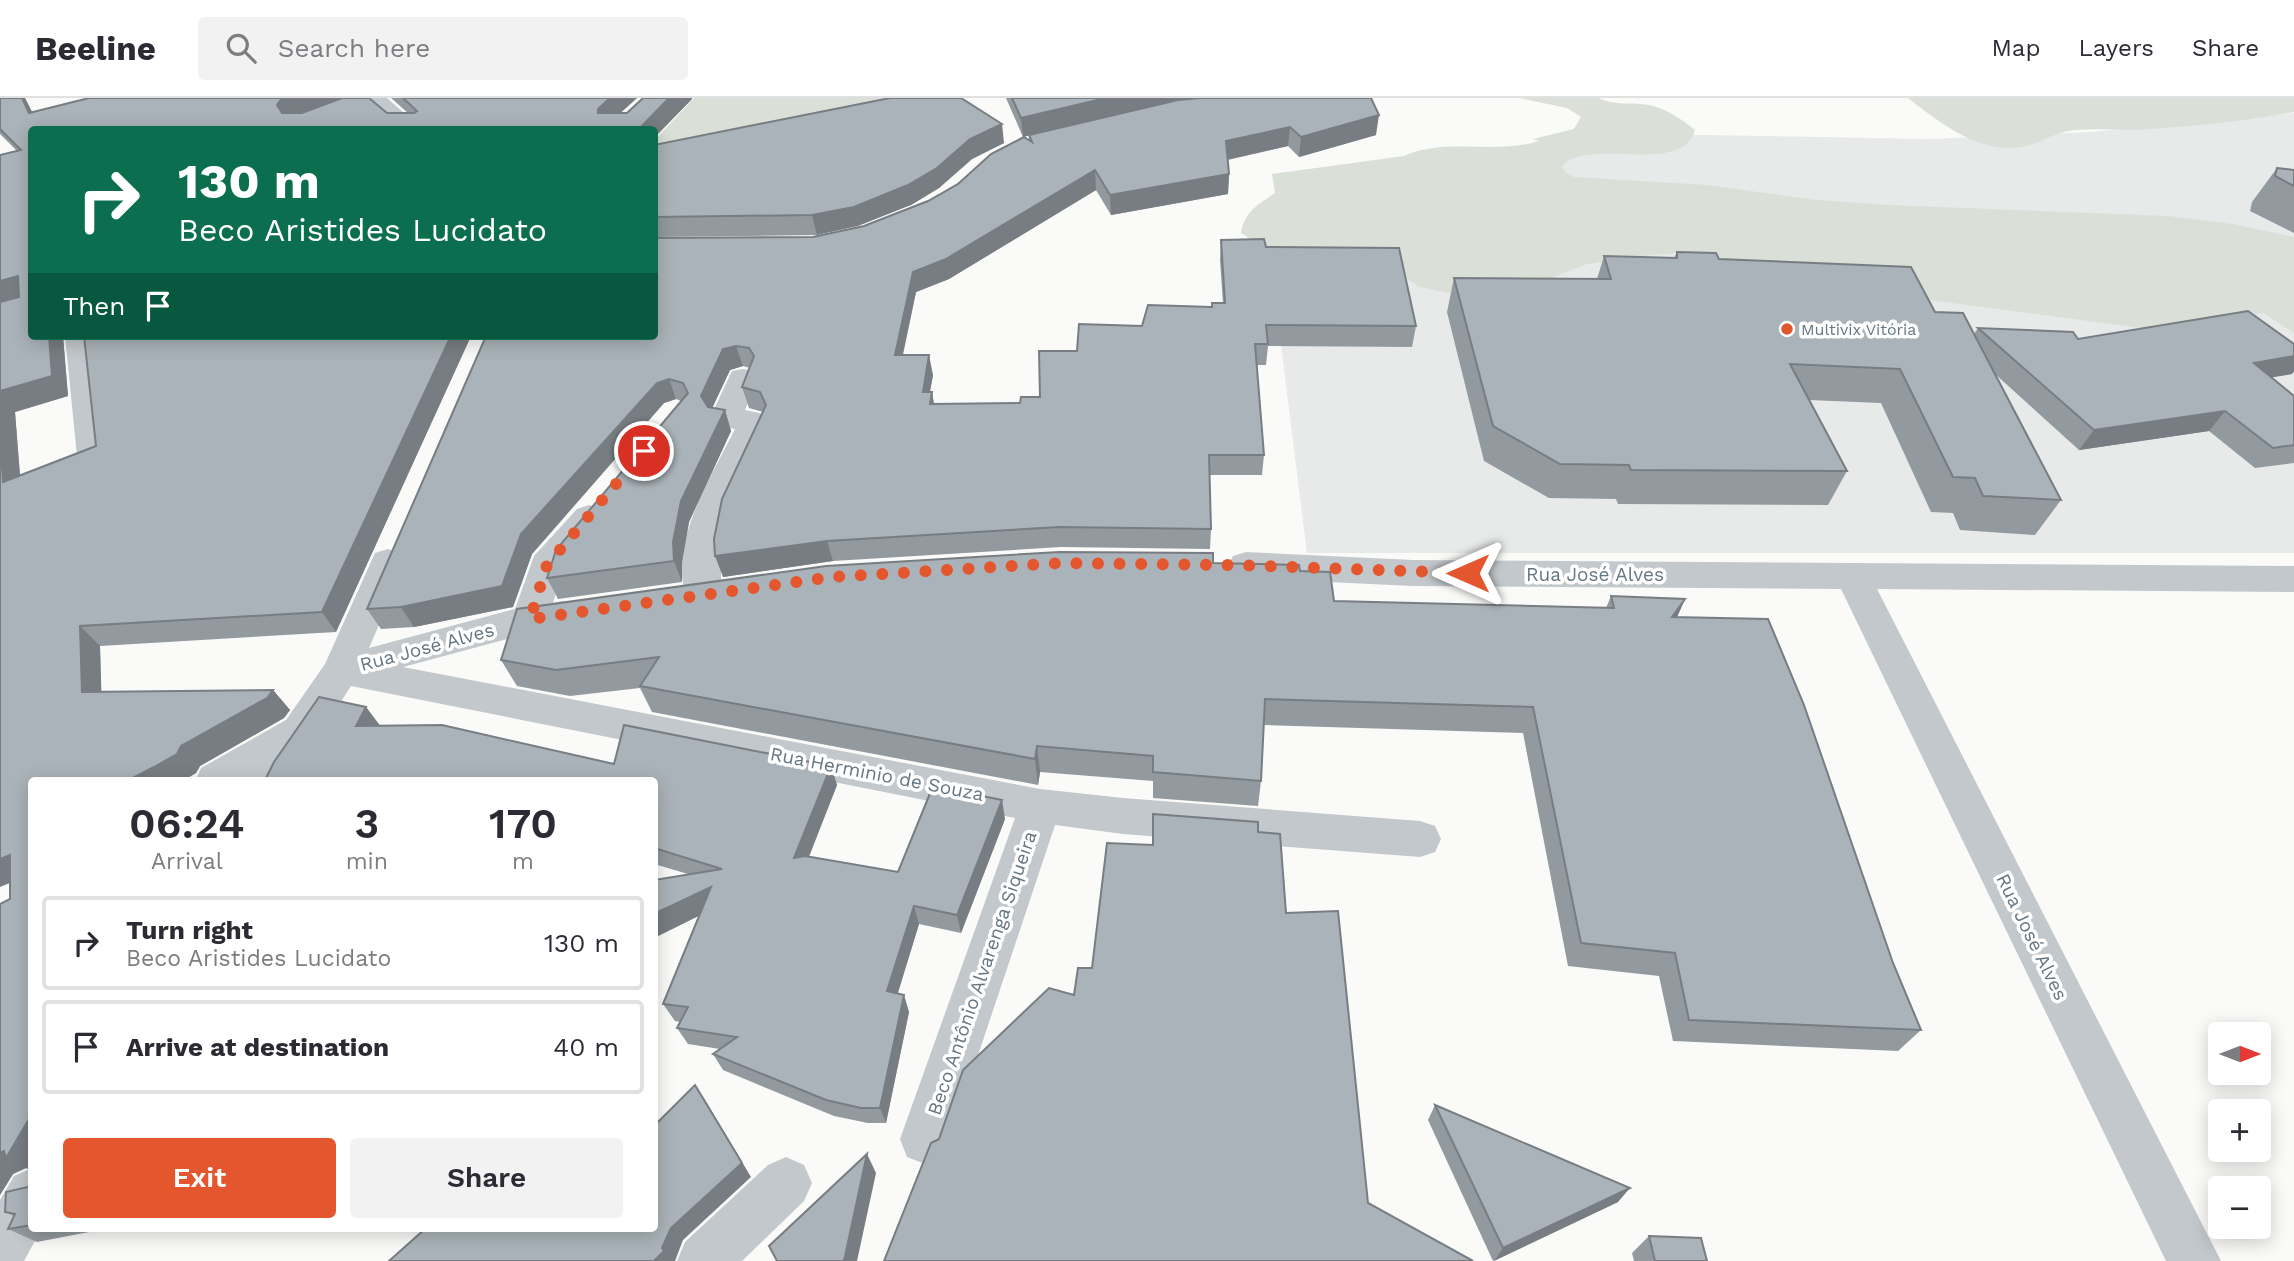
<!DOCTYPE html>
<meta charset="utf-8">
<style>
body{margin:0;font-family:"Work Sans",sans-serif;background:#f2f2f3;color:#2b2b33;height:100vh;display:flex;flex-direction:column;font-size:26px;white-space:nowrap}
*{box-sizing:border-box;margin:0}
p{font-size:23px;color:#7c7c81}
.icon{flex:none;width:38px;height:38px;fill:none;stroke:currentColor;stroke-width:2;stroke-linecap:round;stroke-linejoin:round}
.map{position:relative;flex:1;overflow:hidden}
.details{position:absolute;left:28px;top:679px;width:630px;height:455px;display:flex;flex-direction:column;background:#fff;border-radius:7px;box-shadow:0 4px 18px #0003}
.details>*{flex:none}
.top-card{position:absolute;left:28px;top:28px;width:630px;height:214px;border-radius:7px;box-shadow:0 4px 18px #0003;background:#0b6e4f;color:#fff;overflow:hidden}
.needle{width:46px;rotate:90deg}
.controls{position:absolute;left:2208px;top:924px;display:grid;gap:14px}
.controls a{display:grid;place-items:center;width:63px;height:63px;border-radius:7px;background:#fff;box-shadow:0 4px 18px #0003;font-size:35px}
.pin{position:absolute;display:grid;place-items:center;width:60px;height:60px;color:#fff;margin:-30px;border:4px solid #fff;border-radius:50%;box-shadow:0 2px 7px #0007}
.me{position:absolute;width:77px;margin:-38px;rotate:270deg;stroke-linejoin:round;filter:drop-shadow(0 0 5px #0008)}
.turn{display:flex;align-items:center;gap:24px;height:147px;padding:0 35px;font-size:32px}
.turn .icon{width:91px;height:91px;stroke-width:2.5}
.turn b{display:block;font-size:49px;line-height:60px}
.then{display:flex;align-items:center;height:66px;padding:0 35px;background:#0003;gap:14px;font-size:26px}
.eta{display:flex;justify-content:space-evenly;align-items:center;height:119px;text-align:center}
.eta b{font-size:42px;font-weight:600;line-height:49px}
.button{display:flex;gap:14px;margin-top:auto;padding:14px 35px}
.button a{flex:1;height:80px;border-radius:7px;background:#e4572e;color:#fff;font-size:28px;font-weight:600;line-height:80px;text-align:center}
.button a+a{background:#f2f2f3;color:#2b2b33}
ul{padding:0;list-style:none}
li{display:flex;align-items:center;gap:21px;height:94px;margin:0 14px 10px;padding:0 21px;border:4px solid #e1e1e2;border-radius:7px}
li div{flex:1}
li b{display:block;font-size:26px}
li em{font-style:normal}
header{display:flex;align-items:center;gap:42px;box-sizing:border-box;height:98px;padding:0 35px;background:#fff;border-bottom:2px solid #e1e1e2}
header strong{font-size:33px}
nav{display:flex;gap:38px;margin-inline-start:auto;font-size:24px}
.search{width:490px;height:63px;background:#f2f2f3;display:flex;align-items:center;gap:18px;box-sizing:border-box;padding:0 24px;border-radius:7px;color:#7c7c81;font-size:26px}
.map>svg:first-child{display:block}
</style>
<header>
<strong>Beeline</strong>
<div class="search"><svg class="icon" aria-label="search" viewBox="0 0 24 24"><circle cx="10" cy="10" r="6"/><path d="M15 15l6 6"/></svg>Search here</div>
<nav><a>Map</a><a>Layers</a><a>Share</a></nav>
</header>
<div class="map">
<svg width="2294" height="1163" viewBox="0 0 2294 1163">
<rect width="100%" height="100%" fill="#fafaf8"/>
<polygon fill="#e8e9e9" points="2294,15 2294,455 1307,455 1277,214 1595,35 1929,41 2090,34"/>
<g fill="#dadfd7">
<polygon points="694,0 942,0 655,76 654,43"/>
<path d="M1519 0H1598C1614 8 1633 4 1649 7 1667 11 1681 21 1695 32 1681 79 1590 38 1562 68L1565 74 1574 79 1707 87 1816 102 1889 107 2168 118 2232 126 2294 139V235L2263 215 2157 232 1875 195 1825 176 1680 155 1640 158 1587 166 1559 177 1544 187 1507 195H1448L1420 189 1395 173 1348 184 1260 147 1241 135C1244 114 1258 107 1275 95L1272 76 1404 58C1445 39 1496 57 1539 43L1533 41 1574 31 1581 19 1567 10Z"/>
<path d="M1908 0H2294V14C2246 23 2198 28 2150 31 2125 33 2099 30 2075 32 2043 36 2035 54 1997 49 1964 44 1934 20 1908 0Z"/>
</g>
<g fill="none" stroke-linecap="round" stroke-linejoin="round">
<g fill="#c3c8cc" fill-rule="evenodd">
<polygon points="361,0 387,0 423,32 396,32"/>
<polygon points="65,238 95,238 109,358 105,366 93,369 81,366 77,358"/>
<path d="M743 271 754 273 758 280 745 312 764 316 770 326C753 362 731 398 722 437 717 459 726 491 717 507L704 511 691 507C661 455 712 378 735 331L715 327 710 320 732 273Z"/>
<polygon points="589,407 601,411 606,419 563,471 553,505 563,503 576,507 581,517 576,527 530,535 403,569 1040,691 1123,700 1420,723 1435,728 1441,741 1435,754 1420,759 1123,736 1055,727 950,1041 943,1059 925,1066 907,1059 900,1041 1015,720 351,588 290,682 196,682 201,670 286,622 325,566 375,455 388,451 401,455 406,464 369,550 515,511 534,458 577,411"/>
<polygon points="1246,454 1413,462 2294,468 2294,494 1877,491 2221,1163 2166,1163 1841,491 1413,488 1246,480 1233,476 1228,467 1233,458"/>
<polygon points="786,1059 804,1067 812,1085 804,1103 742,1163 677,1163 685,1144 768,1067"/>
<polygon points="32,1070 32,1130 42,1130 24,1163 0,1163 0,1102 14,1078"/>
</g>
</g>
<g fill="#929a9f">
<polygon points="0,0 25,0 32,14 387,15 408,15 391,0 637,0 620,15 627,15 692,1 654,40 654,32 32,32 32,238 63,238 68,298 15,314 20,377 96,348 84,238 471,238 336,534 100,548 101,594 273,592 290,612 284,620 200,668 196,675 184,682 32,682 32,1073 26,1070 13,1076 0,1097 0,806 10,801 17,53 0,36"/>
<polygon points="1006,0 1197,0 1178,2 1376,37 1299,59 1288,48 1228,62 1229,76 1228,96 1111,117 1096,92 949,181 916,194 903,257 933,277 930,294 932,294 934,306 1020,305 1040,299 1077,253 1142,228 1223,205 1220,162 1221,142 1266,149 1416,228 1412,249 1268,248 1266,267 1257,267 1264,357 1262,377 1209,377 1211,431 1210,451 1061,449 833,463 723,479 763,314 749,310 742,289 750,270 743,268 730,272 712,310 725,312 731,333 689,424 682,464 682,484 558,501 547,480 681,303 676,301 664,305 532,456 513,509 414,529 381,531 367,511 813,139 864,128 928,103 1029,42 1029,37 1023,39"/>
<polygon points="1004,45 972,61 939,90 911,107 817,137 654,139 654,47"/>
<polygon points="2277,70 2294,72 2294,135 2250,113 2252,104"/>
<polygon points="1677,154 1719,161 1935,214 1974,236 1978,230 2078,241 2294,246 2294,273 2292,276 2271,279 2294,298 2294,365 2255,370 2209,333 2079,352 1994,275 2061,402 2035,437 1960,432 1953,415 1931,414 1881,305 1809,302 1847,373 1828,407 1618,406 1616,401 1549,400 1484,363 1447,214 1454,180 1597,181 1604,158 1674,160"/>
<polygon points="1213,465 1300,473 1334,503 1606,510 1611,498 1685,501 1677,519 1893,865 1921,932 1898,953 1673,943 1659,878 1568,868 1523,635 1264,627 1261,683 1258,708 1153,700 1153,683 1040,674 1038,687 652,614 640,590 570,598 517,588 501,562"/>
<polygon points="366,609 380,628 614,666 831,668 837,687 809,759 898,774 1005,721 961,835 919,826 898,895 909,914 886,1025 868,1025 834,1018 723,972 713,956 720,951 688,946 677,930 680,924 675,923 663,906 700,817 654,840 654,782 688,776 654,766 654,682 265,682"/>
<polygon points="1435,1007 1618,1104 1493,1163 1428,1022"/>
<polygon points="32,1088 32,1130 110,1130 37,1144 8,1131 14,1118 5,1114"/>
<polygon points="1649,1138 1707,1163 1634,1163 1632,1155"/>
</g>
<g fill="#777d82">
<polygon points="22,0 25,0 41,32 29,15"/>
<polygon points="281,0 344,0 287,26 277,7"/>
<polygon points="610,0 637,0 604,30 598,15 598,11"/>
<polygon points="669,0 692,0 692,1 654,40 654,32 638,32"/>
<polygon points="1106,0 1197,0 1176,2 1023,39 1021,20"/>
<polygon points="1379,17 1376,37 1299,59 1301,39"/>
<polygon points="1002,26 1004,45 972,61 939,90 911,107 858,128 817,137 812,117"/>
<polygon points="1290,29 1288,48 1225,62 1226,43"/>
<polygon points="1095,72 1096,92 949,181 916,194 898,278 895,257 913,174"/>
<polygon points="1229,76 1228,96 1111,117 1110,97"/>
<polygon points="18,178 32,195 0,208 0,183"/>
<polygon points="49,238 63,238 68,298 15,314 22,404 3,384 0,334 0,293"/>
<polygon points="451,238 471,238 336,534 322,514"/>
<polygon points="736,248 743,268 730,272 708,319 701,298 723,251"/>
<polygon points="929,257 933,277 926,314 923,294"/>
<polygon points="2294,258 2294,273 2292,276 2238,285 2254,265"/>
<polygon points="669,281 676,301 664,305 532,456 513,509 414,529 401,509 657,285"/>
<polygon points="932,294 935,314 930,306"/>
<polygon points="725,312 731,333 689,424 682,464 682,484 674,463 673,444 681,403"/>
<polygon points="2225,313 2209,333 2079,352 2094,332"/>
<polygon points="827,443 833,463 723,479 715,458"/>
<polygon points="1685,501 1673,528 1672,519"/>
<polygon points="80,528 100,548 102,614 82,594"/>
<polygon points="273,592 290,612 284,620 200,668 196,675 184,682 129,682 181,648"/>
<polygon points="366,609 381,629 356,628"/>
<polygon points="1037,648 1040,674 1038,687 1035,661"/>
<polygon points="831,668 837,687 801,778 794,760"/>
<polygon points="1002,702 1005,721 961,835 957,817"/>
<polygon points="10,757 32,776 0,789 0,761"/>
<polygon points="711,789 721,807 654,840 654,816"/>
<polygon points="914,808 919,826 893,910 887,893"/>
<polygon points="904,897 909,914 886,1025 880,1010"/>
<polygon points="695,987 705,1002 751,1079 683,1142 675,1163 654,1163"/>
<polygon points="32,1016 32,1073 26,1070 13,1076 0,1097 0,1055"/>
<polygon points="867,1056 876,1075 857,1163 844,1163"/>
<polygon points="1630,1090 1618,1104 1494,1163 1503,1150"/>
</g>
<g fill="#aab3b9" stroke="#777d82" stroke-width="2">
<polygon points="0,0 22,0 29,15 89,0 282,0 277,7 282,15 302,15 342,0 369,0 387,15 414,15 417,13 403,0 610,0 598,11 598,15 627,15 643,0 669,0 638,32 32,32 32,238 49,238 52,278 0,293 0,204 19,199 18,178 0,183 0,57 21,52 0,31"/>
<polygon points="890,0 961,0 1002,26 970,41 937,70 908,87 854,109 812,117 654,119 654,47"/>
<polygon points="1012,0 1106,0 1021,20"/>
<polygon points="1200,0 1371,0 1379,17 1301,39 1290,29 1226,43 1229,76 1110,97 1095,72 946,161 913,174 895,257 929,257 923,294 932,294 930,306 1020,305 1021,299 1040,299 1039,253 1077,253 1079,226 1142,228 1148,207 1212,209 1212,205 1225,205 1221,142 1264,141 1266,149 1399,150 1416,228 1266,227 1268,246 1255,246 1264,357 1209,357 1211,431 1059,429 827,443 715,458 714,441 722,401 766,307 760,294 742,289 754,258 749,250 736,248 723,251 701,298 708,309 725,312 681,403 673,444 674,463 547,480 556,452 688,295 683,285 669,281 657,285 521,436 502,488 401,509 367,511 486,238 654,238 654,140 813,139 864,128 928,103 958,86 991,56 1024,39 1032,44 1029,37 1178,2"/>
<polygon points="2277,70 2294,72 2294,88 2275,78"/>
<polygon points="1677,154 1716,155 1719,161 1911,169 1935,214 1963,215 2061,402 1983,398 1975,380 1953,379 1900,271 1790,266 1847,373 1631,372 1629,367 1560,366 1493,328 1454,180 1611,181 1604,158 1677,160"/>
<polygon points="2248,213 2294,246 2294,258 2254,265 2294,298 2294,347 2273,350 2225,313 2094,332 1978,230 2073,234 2078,241"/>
<polygon points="84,238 451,238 322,514 80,528 82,594 273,592 267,600 181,648 177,656 154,669 129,682 32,682 32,1016 6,1060 4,1053 0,1055 0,806 10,801 10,757 0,761 0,334 3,384 96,348"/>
<polygon points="1059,454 1213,455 1213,465 1299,467 1300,473 1330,474 1334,503 1614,510 1611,498 1685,501 1672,519 1768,521 1804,607 1893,865 1921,932 1689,922 1675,855 1581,845 1533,609 1265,601 1261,683 1153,674 1153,658 1037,648 1035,661 640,588 659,559 556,572 501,562 517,511 826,468"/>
<polygon points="319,599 366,609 356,628 442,627 614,666 624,627 831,668 794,760 805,758 898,774 933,688 1002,702 957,817 914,808 887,893 904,897 880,1010 861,1010 826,1002 713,956 737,939 677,930 688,909 663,906 711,789 654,816 654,782 722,771 654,750 654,682 265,682 274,664"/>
<polygon points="1153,716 1258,724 1258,734 1280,736 1286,815 1338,813 1368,1105 1473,1163 884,1163 931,1045 939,1041 963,972 1049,890 1074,897 1078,870 1092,870 1107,745 1153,747"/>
<polygon points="695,987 742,1065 671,1130 662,1150 664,1153 654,1163 389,1163 426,1130 654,1130 654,1028"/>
<polygon points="1435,1007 1630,1090 1503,1150"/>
<polygon points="867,1056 844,1163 777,1163 769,1148"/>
<polygon points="32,1088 32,1127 8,1131 15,1116 5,1114 6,1094"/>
<polygon points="1649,1138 1701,1140 1707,1163 1655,1163"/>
</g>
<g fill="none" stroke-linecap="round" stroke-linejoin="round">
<polyline stroke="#e4572e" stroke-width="12" stroke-dasharray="0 21.6" points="644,353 547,467 530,521 833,479 1061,465 1234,467 1468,475"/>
</g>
<circle fill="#e4572e" stroke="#fff" stroke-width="2.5" cx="1787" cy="231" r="7"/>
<g text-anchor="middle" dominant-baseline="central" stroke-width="7" stroke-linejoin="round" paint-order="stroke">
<g font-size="16" fill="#657683" stroke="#fff" text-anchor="start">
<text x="1801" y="231">Multivix Vitória</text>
</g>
<g font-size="19" fill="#657683" stroke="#fff">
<text x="1595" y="476">Rua José Alves</text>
<text transform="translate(427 549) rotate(-15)">Rua José Alves</text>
<text transform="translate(877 676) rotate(11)">Rua Herminio de Souza</text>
<text transform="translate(2032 839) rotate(64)">Rua José Alves</text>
<text transform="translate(982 875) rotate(-71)">Beco Antônio Alvarenga Siqueira</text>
</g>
</g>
</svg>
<div class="controls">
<a><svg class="needle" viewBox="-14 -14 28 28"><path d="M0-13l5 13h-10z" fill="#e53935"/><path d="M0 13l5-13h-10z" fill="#7c7c81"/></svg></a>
<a>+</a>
<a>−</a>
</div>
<div class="pin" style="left:644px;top:353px;background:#d93025"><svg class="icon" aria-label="arrive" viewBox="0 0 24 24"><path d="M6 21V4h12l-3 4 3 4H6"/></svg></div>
<svg class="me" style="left:1468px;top:475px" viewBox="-20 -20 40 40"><path d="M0-17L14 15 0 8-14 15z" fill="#e4572e" stroke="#fff" stroke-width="4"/></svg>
<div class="top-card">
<div class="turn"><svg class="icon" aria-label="right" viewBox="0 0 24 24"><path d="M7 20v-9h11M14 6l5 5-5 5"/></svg><div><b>130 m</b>Beco Aristides Lucidato</div></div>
<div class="then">Then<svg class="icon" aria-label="arrive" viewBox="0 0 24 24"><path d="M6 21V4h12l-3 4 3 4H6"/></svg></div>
</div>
<section class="details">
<div class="eta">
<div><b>06:24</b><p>Arrival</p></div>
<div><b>3</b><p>min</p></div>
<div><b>170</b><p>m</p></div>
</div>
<ul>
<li><svg class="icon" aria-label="right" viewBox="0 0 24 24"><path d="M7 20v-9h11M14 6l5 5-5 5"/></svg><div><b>Turn right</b><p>Beco Aristides Lucidato</p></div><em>130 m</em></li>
<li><svg class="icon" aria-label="arrive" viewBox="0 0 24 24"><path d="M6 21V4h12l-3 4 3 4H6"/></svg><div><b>Arrive at destination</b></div><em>40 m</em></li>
</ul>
<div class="button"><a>Exit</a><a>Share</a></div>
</section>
</div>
